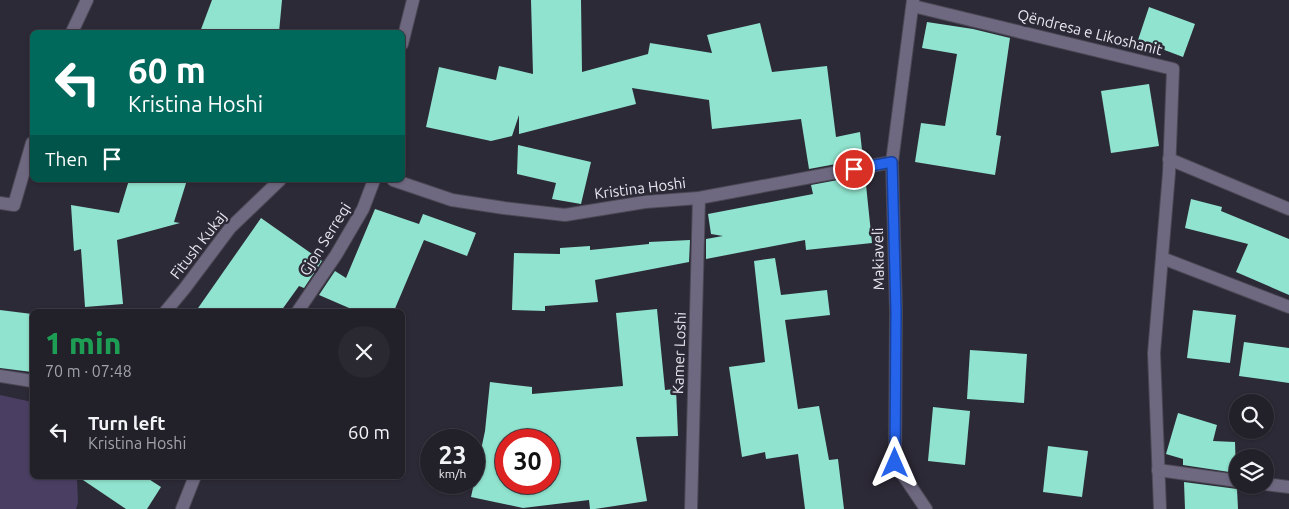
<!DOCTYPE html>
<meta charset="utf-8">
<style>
body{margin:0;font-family:Ubuntu,sans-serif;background:#2a2831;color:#f1f3f6;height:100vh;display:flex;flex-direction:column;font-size:19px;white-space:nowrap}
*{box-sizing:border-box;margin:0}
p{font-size:16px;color:#a2a3a8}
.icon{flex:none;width:28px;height:28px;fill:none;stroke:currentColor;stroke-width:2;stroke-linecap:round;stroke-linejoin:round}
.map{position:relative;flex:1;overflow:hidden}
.side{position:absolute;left:30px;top:309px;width:375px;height:170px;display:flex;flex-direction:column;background:#222029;border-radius:8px;box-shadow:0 1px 4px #0004,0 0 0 1px #3f3e46}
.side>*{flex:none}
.top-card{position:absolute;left:30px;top:30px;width:375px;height:152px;border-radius:8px;box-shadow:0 1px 4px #0004,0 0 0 1px #3f3e46;background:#00695c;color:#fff;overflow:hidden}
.controls{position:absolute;left:1229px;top:394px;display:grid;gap:10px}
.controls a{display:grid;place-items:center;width:45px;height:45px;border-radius:50%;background:#222029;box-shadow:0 1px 4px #0004,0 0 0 1px #3f3e46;font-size:25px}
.speed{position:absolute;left:420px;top:429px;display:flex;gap:10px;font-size:25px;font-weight:700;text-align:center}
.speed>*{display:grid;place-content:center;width:65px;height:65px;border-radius:50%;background:#222029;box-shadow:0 1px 4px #0004,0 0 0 1px #3f3e46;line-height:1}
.speed small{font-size:12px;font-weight:400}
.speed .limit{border:8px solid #d22;background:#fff;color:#111}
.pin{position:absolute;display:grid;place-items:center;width:42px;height:42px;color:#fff;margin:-21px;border:2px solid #fff;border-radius:50%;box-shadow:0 1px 5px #0007}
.me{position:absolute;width:55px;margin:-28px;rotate:0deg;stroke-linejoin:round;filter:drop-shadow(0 0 4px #0008)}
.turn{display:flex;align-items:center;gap:18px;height:105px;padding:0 15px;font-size:22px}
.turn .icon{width:65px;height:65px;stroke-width:2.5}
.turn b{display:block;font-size:35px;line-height:42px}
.then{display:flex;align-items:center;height:48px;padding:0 15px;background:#0003;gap:10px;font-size:19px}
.round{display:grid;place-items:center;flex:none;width:52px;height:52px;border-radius:26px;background:#2a2831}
.head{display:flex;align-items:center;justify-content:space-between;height:85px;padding:0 15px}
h1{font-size:30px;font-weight:800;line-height:38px;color:#1e9e55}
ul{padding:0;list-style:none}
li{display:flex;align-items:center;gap:15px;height:75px;padding:0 15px}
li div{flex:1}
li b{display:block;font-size:19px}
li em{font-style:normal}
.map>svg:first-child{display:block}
</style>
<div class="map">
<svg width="1289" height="509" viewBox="0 0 1289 509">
<rect width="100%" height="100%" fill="#2d2a37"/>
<polygon fill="#4a3f62" points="0,395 32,402 32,476 77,476 78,503 76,509 0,509"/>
<g fill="#90e3ce" fill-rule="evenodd">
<polygon points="212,0 282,0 279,32 200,32"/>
<polygon points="531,0 581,0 582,72 648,54 650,43 712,53 707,35 760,23 772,72 827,66 836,137 860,132 863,159 809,169 801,119 712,129 709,100 632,88 636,104 519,134 519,115 512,136 491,141 426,127 439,67 496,80 499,66 533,74"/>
<polygon points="1149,7 1195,24 1183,57 1138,40"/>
<polygon points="927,22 973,29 1010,38 996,135 1001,136 995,175 915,162 921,123 945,126 957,54 922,48"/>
<polygon points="1149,84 1159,146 1111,153 1101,91"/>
<polygon points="518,145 591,162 581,204 552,199 556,183 517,174"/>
<polygon points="865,175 872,243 806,250 805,240 706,259 706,239 723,236 711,234 708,214 813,194 811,185"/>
<polygon points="129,180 187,180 174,222 180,223 117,240 123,304 85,307 81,249 74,251 71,205 119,213"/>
<polygon points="1191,199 1222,207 1221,211 1289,239 1289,295 1236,272 1248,244 1185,228"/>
<polygon points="375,209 419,224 423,214 476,233 467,256 424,240 394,311 356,311 319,295 335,271 346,278"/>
<polygon points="261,218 322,261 304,288 299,286 281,311 196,311"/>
<polygon points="690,240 689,262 595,280 598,302 545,306 545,311 512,310 514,253 560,254 560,248 590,246 590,250 649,244 649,242"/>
<polygon points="775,258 781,295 827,290 830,315 785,320 798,409 819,406 829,460 838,459 844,509 805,509 798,454 766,459 765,452 742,457 729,367 765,362 754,261"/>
<path d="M657 309 665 390 676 389 678 436 636 437 647 501 595 509H590L589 500 523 508 471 497 485 431 490 382 532 387V394L623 386 616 313ZM506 440H549V482H506Z"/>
<polygon points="0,310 32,314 32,372 0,368"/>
<polygon points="1193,310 1236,315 1230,363 1187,358"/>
<polygon points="1244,342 1289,348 1289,383 1239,376"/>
<polygon points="970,350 1027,354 1024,403 967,399"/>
<polygon points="933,407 970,411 965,465 928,461"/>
<polygon points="1178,413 1217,425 1213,441 1235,442 1236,473 1183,465 1183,459 1166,454"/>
<polygon points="1048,446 1088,451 1082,497 1043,492"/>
<polygon points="77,476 144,476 161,487 147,509 126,509"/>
<polygon points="1184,482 1237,489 1238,509 1185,509"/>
</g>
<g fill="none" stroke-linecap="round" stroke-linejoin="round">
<g stroke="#4b4854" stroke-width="14">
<g id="minor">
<polyline points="913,0 892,162 896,311 895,463 926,509"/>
<polyline points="913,6 1173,69 1169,173 1154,353 1160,509"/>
<polyline points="72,32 87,0"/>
<polyline points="402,44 413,0"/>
<polyline points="1169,159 1289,209"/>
<polyline points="393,180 452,200 504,208 565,215 645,202 699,198 892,162"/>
<polyline points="0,203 14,205 32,143"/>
<polyline points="1162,258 1289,307"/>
<polyline points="166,311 185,288 230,228 280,180"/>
<polyline points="298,311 336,255 363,209 374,180"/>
<polyline points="0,376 32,381"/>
<polyline points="1158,470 1238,481"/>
<polyline points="1265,484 1289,487"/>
<polyline points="182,509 195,476"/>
<polyline points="691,509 699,198"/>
</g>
</g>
<use href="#minor" stroke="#6f6881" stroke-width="12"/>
</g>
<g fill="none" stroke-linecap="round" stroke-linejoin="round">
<g stroke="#184099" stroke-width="12">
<polyline id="route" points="854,169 892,162 896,311 895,463"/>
</g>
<use href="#route" stroke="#2563eb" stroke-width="9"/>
</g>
<g text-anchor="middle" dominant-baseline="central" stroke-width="5" stroke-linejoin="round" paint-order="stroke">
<g font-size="15" fill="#e9e7ef" stroke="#2d2a37">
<text transform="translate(1090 32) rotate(14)">Qëndresa e Likoshanit</text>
<text transform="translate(640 188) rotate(-7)">Kristina Hoshi</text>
<text transform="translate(325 239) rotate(-58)">Gjon Serreqi</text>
<text transform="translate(198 245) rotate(-52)">Fitush Kukaj</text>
<text transform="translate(878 259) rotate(-91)">Makiaveli</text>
<text transform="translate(679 353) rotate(-88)">Kamer Loshi</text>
</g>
</g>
</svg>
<div class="controls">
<a><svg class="icon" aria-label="search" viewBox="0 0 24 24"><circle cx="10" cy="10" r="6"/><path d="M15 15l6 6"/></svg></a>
<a><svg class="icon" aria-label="layers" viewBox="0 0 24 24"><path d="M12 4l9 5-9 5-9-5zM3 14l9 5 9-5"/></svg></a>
</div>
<div class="speed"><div>23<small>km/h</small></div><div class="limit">30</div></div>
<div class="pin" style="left:854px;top:169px;background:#d93025"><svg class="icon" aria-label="arrive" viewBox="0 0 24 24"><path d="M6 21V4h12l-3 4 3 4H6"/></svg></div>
<svg class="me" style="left:895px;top:463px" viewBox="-20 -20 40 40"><path d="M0-17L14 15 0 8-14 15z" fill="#2563eb" stroke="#fff" stroke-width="4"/></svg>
<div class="top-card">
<div class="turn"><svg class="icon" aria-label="left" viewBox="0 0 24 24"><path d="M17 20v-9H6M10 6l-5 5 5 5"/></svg><div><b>60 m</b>Kristina Hoshi</div></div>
<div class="then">Then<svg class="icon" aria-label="arrive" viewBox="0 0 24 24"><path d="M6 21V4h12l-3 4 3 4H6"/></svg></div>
</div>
<section class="side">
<div class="head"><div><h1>1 min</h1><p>70 m · 07:48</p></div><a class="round"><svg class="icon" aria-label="close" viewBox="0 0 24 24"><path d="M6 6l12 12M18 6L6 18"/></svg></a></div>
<ul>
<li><svg class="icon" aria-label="left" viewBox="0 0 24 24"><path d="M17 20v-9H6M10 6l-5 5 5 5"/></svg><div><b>Turn left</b><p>Kristina Hoshi</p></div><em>60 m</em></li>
</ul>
</section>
</div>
